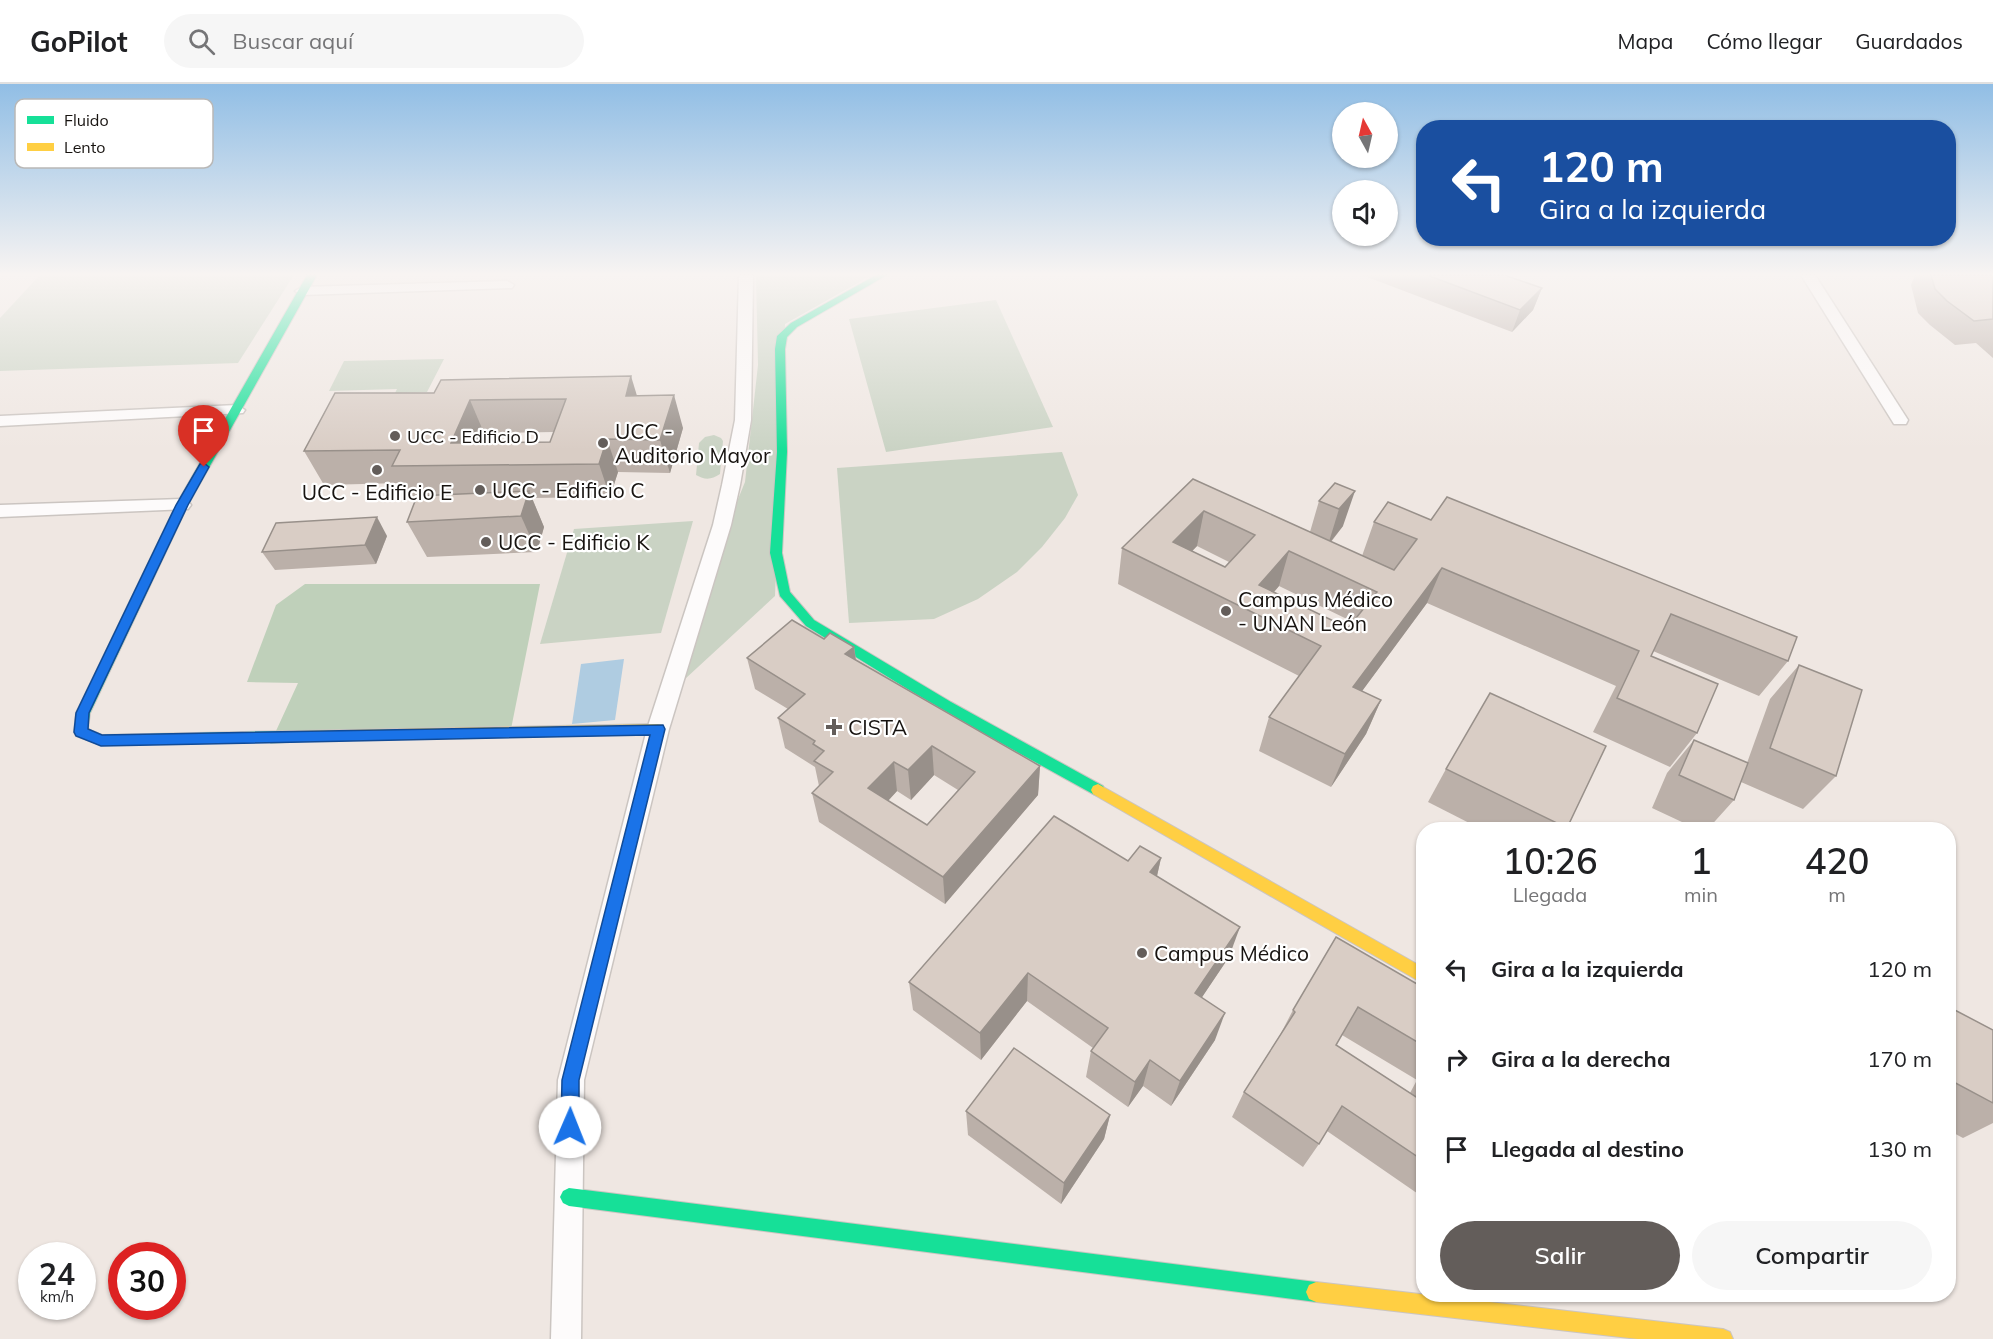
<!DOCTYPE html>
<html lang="es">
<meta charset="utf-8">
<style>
body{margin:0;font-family:Mulish,sans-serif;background:#f6f6f6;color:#202124;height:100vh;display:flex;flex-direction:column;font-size:22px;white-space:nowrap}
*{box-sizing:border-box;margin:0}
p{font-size:20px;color:#757577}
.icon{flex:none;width:33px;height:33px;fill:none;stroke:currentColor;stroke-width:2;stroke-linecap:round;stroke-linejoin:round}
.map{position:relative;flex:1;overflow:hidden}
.panel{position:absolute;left:1416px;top:738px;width:540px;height:480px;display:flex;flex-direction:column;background:#fff;border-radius:24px;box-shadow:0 2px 4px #0004}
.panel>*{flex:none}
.top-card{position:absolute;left:1416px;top:36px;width:540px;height:126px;border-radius:24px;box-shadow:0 2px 4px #0004;background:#1a4fa0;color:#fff;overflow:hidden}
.needle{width:39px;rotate:352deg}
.buttons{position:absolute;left:1332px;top:18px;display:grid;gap:12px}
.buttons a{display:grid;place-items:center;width:66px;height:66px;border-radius:50%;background:#fff;box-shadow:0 2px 4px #0004;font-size:30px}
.speed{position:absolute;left:18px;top:1158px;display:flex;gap:12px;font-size:30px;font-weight:700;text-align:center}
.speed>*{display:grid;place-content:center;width:78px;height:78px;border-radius:50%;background:#fff;box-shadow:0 2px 4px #0004;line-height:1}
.speed small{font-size:15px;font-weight:400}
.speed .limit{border:9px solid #d22;background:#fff;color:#111}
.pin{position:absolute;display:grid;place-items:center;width:51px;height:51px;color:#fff;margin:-62px -26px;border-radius:50% 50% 50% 0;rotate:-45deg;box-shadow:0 0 6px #0007}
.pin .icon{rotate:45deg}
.me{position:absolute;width:66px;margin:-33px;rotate:1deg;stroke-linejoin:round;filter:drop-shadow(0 0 4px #0008)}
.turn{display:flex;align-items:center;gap:21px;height:126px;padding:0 24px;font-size:27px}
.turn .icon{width:78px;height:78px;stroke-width:2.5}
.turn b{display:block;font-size:42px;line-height:51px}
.eta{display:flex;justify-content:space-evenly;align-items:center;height:102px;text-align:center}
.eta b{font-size:36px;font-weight:600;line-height:42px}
.primary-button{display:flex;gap:12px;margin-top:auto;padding:12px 24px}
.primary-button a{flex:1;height:69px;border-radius:36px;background:#635d5a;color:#fff;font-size:24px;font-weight:600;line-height:69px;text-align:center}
.primary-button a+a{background:#f6f6f6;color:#202124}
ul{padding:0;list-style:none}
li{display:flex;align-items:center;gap:18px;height:90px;padding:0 24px}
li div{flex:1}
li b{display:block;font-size:22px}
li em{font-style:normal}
header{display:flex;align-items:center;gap:36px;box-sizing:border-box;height:84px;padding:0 30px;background:#fff;border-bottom:2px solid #e0e0e0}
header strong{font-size:28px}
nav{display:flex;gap:33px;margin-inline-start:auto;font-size:21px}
.search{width:420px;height:54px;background:#f6f6f6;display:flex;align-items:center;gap:15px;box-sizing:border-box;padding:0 21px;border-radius:33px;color:#757577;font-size:22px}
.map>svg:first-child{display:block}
</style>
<header>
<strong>GoPilot</strong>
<div class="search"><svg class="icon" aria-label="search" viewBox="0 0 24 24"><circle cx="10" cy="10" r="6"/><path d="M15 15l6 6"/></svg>Buscar aquí</div>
<nav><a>Mapa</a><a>Cómo llegar</a><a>Guardados</a></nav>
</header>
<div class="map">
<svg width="1993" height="1255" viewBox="0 0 1993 1255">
<rect width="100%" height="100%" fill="#efe7e2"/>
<g fill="#cad3c4">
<polygon points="40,191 294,191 238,279 0,287 0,234"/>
<polygon points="756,191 872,191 785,240 775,512 685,595 695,546 721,457 745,398 758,281"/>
<polygon points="996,216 1053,343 886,368 849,235"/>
<polygon points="444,275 427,308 395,309 397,305 329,307 344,277"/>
<path d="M714 351 721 354 723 357 720 390C711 396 705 396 696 391L699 359 705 353Z"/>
<polygon points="1062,368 1078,411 1065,434 1042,463 1017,488 978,515 934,535 849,539 837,384"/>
<polygon points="693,437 661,549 540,560 574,445"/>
</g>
<polygon fill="#bfd0ba" points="305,500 540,500 511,645 270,660 298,599 247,598 276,521"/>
<polygon fill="#afcce1" points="624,575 615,636 572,640 581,580"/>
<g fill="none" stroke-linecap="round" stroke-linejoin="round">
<g stroke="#cbc5c1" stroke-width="3">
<g id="street">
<polygon points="739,191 753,191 751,336 740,401 731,441 669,645 584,996 581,1255 551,1255 558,996 647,645 713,441 722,401 735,336"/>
<polygon points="1801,191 1815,191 1908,336 1906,340 1894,340"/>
<polygon points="507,197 514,201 512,204 302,211 295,207 302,203"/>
<polygon points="237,321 245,326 243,329 0,342 0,332"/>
<polygon points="182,415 188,417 191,421 188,425 0,433 0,421"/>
</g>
</g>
<g stroke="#cbc5c1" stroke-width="2">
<g id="fast">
<polygon points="307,191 317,191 188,421 90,629 88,645 102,651 295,647 300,648 302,652 300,656 295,657 101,661 76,652 74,648 76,629 176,421"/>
<polygon points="876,191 887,191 797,243 787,253 785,265 787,368 782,469 790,508 814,536 951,618 1103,702 1105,706 1103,710 1098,712 1093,710 941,626 806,542 780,512 770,469 777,368 775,265 777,252 791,239"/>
<polygon points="569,1104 1316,1198 1323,1201 1326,1208 1323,1215 1316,1218 569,1122 563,1119 560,1113 563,1107"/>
</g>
</g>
<g stroke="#cbc5c1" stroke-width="2">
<g id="slow">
<polygon points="658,640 663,641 665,645 663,649 658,650 295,657 290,656 288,652 290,648 295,647"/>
<polygon points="1098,700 1424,884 1424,900 1093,710 1091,706 1093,702"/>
<polygon points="1316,1198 1723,1245 1730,1248 1733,1255 1638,1255 1316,1218 1309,1215 1306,1208 1309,1201"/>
</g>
</g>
<use href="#street" fill="#fdfbfb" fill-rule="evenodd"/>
<use href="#fast" fill="#16e098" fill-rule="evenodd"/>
<use href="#slow" fill="#ffcf43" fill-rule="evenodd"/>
</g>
<g fill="#bbb0a9" fill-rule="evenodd">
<polygon points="1362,191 1504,191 1542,204 1533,226 1512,248"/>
<polygon points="1915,191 1993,191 1993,274 1976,259 1955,261 1930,241 1918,229 1911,201"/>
<path d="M335 309 637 312 683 344 670 389 618 388 610 413 532 414 544 443 537 468 427 473 407 438 416 415H410L401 399 324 401 304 367ZM554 348 550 358 480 359 484 349Z"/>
<path d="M1193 395 1310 448 1319 417 1335 399 1343 442 1331 458 1362 472 1374 438 1431 436 1447 413 1788 577 1759 612 1653 567 1651 572 1697 649 1670 683 1593 648 1616 602 1427 519 1362 607 1381 616 1366 650 1331 703 1259 667 1269 633 1299 592 1118 500 1122 464ZM1197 462 1229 478 1225 483 1192 467ZM1279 502 1353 538 1348 544 1274 508Z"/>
<polygon points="387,452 376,480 275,486 262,468"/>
<path d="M824 555 854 563 856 575 1040 682 1038 711 945 820 819 738 812 709 819 702 815 683 785 664 778 634 788 625 755 605 747 574ZM934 691 958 706 927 741 888 717 897 707 911 716Z"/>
<polygon points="1799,581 1836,692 1803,725 1741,698 1734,716 1707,746 1699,746 1652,724 1667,689 1694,656 1747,679 1770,615"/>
<polygon points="1606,662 1566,746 1483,746 1428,718 1446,685"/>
<polygon points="1161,774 1157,792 1229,873 1202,913 1215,956 1171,1022 1143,1002 1128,1023 1086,993 1091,967 1093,964 1027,917 981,976 913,926 909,898"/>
<path d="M1424 904V1114L1327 1047 1319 1060 1303 1083 1232 1033 1244 1008 1280 951 1293 926ZM1342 951 1417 996 1410 1009 1336 961Z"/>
<polygon points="1948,923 1993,946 1993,1039 1963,1054 1948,1046"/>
<polygon points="966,1027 1110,1031 1104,1055 1061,1120 968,1051"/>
<polygon points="1616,1210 1645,1210 1628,1218"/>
</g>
<g fill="#98908a">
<polygon points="1542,204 1533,226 1512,248 1520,226"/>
<polygon points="631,292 641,325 626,312"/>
<polygon points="674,311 683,344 670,389 660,356"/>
<polygon points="470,316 484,349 471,381 451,359"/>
<polygon points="607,355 618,388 610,413 599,380"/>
<polygon points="529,407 544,443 537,468 521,432"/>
<polygon points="1355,407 1343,442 1328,461 1339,425"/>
<polygon points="1204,427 1197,462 1171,489 1173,458"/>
<polygon points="377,433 387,452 376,480 365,461"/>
<polygon points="1289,467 1279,502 1255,530 1259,501"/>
<polygon points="1442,484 1427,519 1340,637 1353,603"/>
<polygon points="854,563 858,593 845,570"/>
<polygon points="1381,616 1366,650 1331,703 1345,670"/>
<polygon points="932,662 934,691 911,716 908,686"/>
<polygon points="894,678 897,707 873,733 868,704"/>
<polygon points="1040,682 1038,711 945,820 943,793"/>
<polygon points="1161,774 1154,805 1150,788"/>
<polygon points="1240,843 1229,873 1186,937 1195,909"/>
<polygon points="1028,889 1027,917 981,976 980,949"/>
<polygon points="1225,929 1215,956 1171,1022 1180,997"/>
<polygon points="1150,976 1143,1002 1128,1023 1135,998"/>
<polygon points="1110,1031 1104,1055 1061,1120 1064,1099"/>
</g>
<g fill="#d9cdc5" stroke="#98908a" stroke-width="1.5" fill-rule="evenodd">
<polygon points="1427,191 1504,191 1542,204 1520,226"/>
<polygon points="1931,191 1993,191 1993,235 1974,237 1947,217 1935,205"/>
<path d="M631 292 626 312 674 311 660 356 607 355 599 380 392 382 400 366 304 367 335 309H434L441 296ZM566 315 550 358 451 359 470 316Z"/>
<path d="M1193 395 1394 486 1417 455 1374 438 1388 418 1431 436 1447 413 1797 553 1788 577 1671 530 1651 572 1718 600 1697 649 1617 614 1639 567 1442 484 1353 603 1381 616 1345 670 1269 633 1321 562 1122 464ZM1204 427 1255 451 1225 483 1173 458ZM1289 467 1377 508 1348 544 1259 501Z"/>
<polygon points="1335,399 1355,407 1339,425 1319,417"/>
<polygon points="529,407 521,432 407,438 417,412"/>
<polygon points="377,433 365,461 262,468 276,439"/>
<path d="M792 536 824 555 830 549 854 563 845 570 1040 682 943 793 812 709 833 688 814 677 824 667 813 660 815 657 778 634 805 610 747 574ZM932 662 975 688 927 741 868 704 894 678 908 686Z"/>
<polygon points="1799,581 1862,606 1836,692 1770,664"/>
<polygon points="1490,609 1606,662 1567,744 1446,685"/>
<polygon points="1694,656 1748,679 1734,716 1679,691"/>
<polygon points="1054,732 1128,777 1140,762 1161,774 1150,788 1240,843 1195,909 1225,929 1180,997 1150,976 1135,998 1091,967 1108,944 1028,889 980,949 909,898"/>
<polygon points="1336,853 1424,904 1424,962 1358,923 1336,961 1416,1013 1424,999 1424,1077 1342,1022 1319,1060 1244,1008 1295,928 1293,926"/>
<polygon points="1949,923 1993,946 1993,1019 1948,995"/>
<polygon points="1014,964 1110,1031 1064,1099 966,1027"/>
</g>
<linearGradient id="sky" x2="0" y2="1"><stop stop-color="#91bee5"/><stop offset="0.52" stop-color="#f8f4f2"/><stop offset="1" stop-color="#f8f4f2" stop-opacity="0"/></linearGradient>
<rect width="1993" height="366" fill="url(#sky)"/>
<polygon fill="#1a73e8" stroke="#114b97" stroke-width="1.5" points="204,379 209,383 188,421 89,629 88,645 102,651 663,641 665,645 579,996 579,1043 576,1049 570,1052 563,1049 561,1043 562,996 650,651 101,662 76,652 74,648 76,629 176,421 200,380"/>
<g fill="#635d5a" stroke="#fff" stroke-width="2">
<circle cx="395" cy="352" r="6"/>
<circle cx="603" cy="359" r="6"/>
<circle cx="377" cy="386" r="6"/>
<circle cx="480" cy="406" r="6"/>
<circle cx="486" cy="458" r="6"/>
<circle cx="1226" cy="527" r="6"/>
<path d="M831 634h6v6h6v6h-6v6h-6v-6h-6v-6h6z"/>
<circle cx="1142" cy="869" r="6"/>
</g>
<g text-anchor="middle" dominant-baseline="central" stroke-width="4.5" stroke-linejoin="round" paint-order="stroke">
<g font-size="18" fill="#171310" stroke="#fff" text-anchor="start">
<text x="407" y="352">UCC - Edificio D</text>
</g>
<g font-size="21" fill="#171310" stroke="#fff" text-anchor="start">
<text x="615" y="347">UCC -<tspan x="615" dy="24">Auditorio Mayor</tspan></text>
<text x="492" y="406">UCC - Edificio C</text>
<text x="377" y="408" text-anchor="middle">UCC - Edificio E</text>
<text x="498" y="458">UCC - Edificio K</text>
<text x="1238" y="515">Campus Médico<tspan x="1238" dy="24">- UNAN León</tspan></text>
<text x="848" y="643">CISTA</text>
<text x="1154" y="869">Campus Médico</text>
</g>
</g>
<rect x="15" y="15" width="198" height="69" rx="9" fill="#fff" stroke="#b9b8b7" stroke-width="1.5"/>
<rect x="27" y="32" width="27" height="8" fill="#16e098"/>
<rect x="27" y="59" width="27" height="8" fill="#ffcf43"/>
<g font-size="16" fill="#171310">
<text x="64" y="42">Fluido</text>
<text x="64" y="69">Lento</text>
</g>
</svg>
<div class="buttons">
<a><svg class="needle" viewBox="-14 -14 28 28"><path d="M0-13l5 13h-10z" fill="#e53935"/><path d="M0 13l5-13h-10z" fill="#757577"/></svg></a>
<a><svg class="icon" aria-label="sound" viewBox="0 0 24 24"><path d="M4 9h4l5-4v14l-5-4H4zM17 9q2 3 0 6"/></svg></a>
</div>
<div class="speed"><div>24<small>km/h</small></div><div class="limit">30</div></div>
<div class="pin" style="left:204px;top:383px;background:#d93025"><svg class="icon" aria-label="arrive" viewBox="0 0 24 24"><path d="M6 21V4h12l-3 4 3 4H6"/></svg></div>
<svg class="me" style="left:570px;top:1043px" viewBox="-20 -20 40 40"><circle r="19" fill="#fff"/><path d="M0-13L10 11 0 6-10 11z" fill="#1a73e8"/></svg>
<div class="top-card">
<div class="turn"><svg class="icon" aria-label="left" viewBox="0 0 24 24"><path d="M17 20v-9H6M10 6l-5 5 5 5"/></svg><div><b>120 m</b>Gira a la izquierda</div></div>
</div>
<section class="panel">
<div class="eta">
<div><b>10:26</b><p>Llegada</p></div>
<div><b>1</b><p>min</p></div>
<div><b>420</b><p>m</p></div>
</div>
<ul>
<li><svg class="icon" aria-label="left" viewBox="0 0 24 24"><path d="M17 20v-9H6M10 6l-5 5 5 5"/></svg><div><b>Gira a la izquierda</b></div><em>120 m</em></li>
<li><svg class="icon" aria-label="right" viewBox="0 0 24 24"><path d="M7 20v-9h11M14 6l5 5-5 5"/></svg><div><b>Gira a la derecha</b></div><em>170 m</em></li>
<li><svg class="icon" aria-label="arrive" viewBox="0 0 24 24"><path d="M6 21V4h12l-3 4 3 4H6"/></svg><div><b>Llegada al destino</b></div><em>130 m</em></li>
</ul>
<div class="primary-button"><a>Salir</a><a>Compartir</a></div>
</section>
</div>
